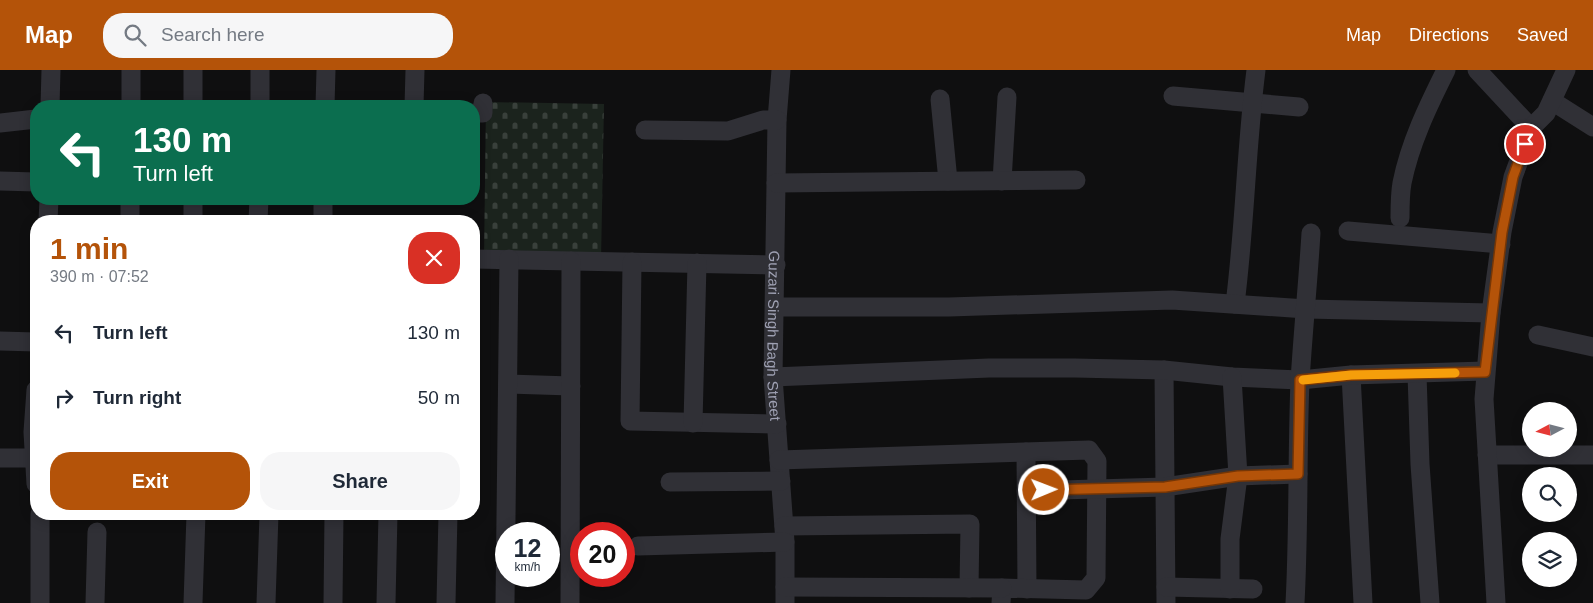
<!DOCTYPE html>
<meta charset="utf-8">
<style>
body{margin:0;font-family:Arial,sans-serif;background:#f6f6f7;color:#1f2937;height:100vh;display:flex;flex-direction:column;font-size:19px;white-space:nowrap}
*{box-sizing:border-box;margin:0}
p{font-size:16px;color:#747a83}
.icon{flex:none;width:28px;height:28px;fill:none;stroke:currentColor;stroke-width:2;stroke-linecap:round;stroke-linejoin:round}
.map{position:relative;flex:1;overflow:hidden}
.sheet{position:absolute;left:30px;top:145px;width:450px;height:305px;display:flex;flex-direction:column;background:#fff;border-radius:20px;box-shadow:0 2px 12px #0003}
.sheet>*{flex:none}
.hud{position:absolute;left:30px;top:30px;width:450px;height:105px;border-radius:20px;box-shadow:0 2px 12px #0003;background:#0b6e4f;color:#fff;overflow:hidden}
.needle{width:32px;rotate:263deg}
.tools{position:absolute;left:1522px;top:332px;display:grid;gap:10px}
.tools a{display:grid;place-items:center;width:55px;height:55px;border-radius:50%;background:#fff;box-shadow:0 2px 12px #0003;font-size:25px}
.speed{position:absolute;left:495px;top:452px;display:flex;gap:10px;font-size:25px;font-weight:700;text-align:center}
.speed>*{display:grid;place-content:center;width:65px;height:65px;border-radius:50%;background:#fff;box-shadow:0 2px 12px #0003;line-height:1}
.speed small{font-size:12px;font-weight:400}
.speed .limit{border:8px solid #d22;background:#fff;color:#111}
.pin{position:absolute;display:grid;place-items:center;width:42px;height:42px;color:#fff;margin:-21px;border:2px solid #fff;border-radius:50%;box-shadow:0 1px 5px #0007}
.me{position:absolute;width:55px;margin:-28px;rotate:89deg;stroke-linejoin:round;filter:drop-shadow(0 0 4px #0008)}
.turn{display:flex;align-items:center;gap:18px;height:105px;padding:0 20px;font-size:22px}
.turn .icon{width:65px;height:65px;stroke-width:2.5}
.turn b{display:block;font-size:35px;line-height:42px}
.round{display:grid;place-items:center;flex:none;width:52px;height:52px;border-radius:20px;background:#f6f6f7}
.overview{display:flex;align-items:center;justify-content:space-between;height:85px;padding:0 20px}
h1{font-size:30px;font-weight:800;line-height:38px;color:#b45309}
.action{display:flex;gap:10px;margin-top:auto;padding:10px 20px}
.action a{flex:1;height:58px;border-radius:20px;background:#b45309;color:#fff;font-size:20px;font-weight:800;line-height:58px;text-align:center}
.action a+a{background:#f6f6f7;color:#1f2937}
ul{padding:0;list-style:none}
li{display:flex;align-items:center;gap:15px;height:65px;padding:0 20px}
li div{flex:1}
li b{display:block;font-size:19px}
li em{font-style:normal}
header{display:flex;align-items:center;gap:30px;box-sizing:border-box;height:70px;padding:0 25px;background:#b45309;color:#fff}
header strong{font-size:24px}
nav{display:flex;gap:28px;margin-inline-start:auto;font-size:18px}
.search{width:350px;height:45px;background:#f6f6f7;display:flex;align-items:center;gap:12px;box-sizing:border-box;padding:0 18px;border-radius:20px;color:#747a83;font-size:19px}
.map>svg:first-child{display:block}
</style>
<header>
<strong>Map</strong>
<div class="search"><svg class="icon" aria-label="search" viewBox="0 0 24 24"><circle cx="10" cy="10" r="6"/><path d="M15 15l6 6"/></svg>Search here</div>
<nav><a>Map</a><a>Directions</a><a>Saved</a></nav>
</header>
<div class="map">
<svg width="1593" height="533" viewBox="0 0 1593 533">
<defs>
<pattern id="cemetery-stones" width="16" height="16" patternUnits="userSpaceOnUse" patternTransform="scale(1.25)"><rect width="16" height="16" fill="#1b231d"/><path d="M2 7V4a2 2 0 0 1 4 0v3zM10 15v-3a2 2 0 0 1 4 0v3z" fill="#39403b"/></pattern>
</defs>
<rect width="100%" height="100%" fill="#0f0f10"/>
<polygon fill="url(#cemetery-stones)" points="486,32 604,34 601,190 484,189"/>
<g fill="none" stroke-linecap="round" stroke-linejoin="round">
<g stroke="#303036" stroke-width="19">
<path id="s1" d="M781 0 777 50 773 307 785 472V533"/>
<polyline points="1477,0 1531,58"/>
<polyline points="1173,26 1299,37"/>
<polyline points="940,29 948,111"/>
<polyline points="1552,31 1593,57"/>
<polyline points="50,36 51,0"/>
<polyline points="131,36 131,0"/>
<polyline points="193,36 193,0"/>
<polyline points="260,36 260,0"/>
<polyline points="325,36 326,0"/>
<polyline points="414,36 415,0"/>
<polyline points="474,43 483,43 483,33"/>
<polyline points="0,53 36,49"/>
<polyline points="645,60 728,61 763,50 777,50"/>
<polyline points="0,111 36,112"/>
<polyline points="1002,111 1007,27"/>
<polyline points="776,113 1076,110"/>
<path d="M1400 148C1400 137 1400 124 1402 113 1410 73 1428 36 1446 0"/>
<polyline points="48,151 49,129"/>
<polyline points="130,151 130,129"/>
<polyline points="193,151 193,129"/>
<polyline points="258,151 259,129"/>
<polyline points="323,151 323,129"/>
<polyline points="1348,161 1501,174"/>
<polyline points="474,189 776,195"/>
<polyline points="632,192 630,351 777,354"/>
<path d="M1235 234C1245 156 1246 78 1256 0"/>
<polyline points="775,237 949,237 1172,230 1306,239 1491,243"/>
<polyline points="1538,265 1593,277"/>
<polyline points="0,271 36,272"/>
<polyline points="1164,300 1166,533"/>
<polyline points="1417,304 1420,394 1430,533"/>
<polyline points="1351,305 1363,533"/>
<polyline points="773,307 989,298 1075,298 1164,300 1232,307 1300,310 1351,305 1485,301"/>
<polyline points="508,314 571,316"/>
<polyline points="36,320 33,362 36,414"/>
<polyline points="693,353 697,193"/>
<polyline points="1026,382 1027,519"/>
<polyline points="1487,385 1593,385"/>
<polyline points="0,388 33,388"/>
<polyline points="779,390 1089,380 1097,391 1096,508 1086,520 1002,518 1001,533"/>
<polyline points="670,412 781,411"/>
<polyline points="1026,421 1165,417 1238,406 1298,404"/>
<polyline points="40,444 40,533"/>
<polyline points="784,456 970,454 969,518"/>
<polyline points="638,476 785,472"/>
<polyline points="785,517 1002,518"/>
<polyline points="1166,517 1253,519"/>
<polyline points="1230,519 1230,469 1238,406 1232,307"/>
<polyline points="95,533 97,462"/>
<polyline points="193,533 196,444"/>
<polyline points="266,533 269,444"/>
<polyline points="333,533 334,444"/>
<polyline points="386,533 388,444"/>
<polyline points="446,533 448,444"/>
<polyline points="505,533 509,189"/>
<polyline points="570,533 571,191"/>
<path d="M1295 533C1299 459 1297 385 1300 311 1303 262 1308 212 1311 163"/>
<polyline points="1496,533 1484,329 1491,243 1502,162 1513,107 1531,58 1546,43 1566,0"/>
</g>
</g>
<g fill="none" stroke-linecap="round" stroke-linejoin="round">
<g stroke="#753606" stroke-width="12">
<polyline id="route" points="1044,420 1165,417 1238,406 1298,404 1300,310 1351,305 1485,302 1502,162 1513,107 1525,74"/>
</g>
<use href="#route" stroke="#b45309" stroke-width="9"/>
<polyline stroke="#f59e0b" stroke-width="9" points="1303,310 1351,305 1455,303"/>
</g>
<g text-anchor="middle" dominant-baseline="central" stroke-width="5" stroke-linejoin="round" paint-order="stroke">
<g font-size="15" fill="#9fa1b3" stroke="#0a0a0b">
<text stroke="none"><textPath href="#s1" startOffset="266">Guzari Singh Bagh Street</textPath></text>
</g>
</g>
</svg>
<div class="tools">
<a><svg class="needle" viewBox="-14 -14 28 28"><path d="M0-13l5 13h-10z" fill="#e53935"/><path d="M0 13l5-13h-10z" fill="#747a83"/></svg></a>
<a><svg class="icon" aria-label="search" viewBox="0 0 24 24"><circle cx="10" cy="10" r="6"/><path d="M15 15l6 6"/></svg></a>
<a><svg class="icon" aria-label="layers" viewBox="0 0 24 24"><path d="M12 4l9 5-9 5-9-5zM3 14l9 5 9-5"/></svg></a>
</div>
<div class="speed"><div>12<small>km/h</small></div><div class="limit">20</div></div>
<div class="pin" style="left:1525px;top:74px;background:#d93025"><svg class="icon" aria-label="arrive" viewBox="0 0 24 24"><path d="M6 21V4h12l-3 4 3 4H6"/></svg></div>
<svg class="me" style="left:1044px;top:420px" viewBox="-20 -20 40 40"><circle r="17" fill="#b45309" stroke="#fff" stroke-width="3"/><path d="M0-11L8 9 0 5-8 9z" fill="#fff"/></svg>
<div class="hud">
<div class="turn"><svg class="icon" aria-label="left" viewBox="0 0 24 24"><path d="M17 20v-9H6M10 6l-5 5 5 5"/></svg><div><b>130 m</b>Turn left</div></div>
</div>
<section class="sheet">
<div class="overview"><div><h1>1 min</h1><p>390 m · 07:52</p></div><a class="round" style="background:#d93025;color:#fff"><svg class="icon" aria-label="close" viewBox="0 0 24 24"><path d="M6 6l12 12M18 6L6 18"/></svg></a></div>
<ul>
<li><svg class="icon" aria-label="left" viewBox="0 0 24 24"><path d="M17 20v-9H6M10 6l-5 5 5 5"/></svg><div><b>Turn left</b></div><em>130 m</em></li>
<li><svg class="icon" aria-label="right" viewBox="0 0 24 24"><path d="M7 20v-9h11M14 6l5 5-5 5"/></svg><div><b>Turn right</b></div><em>50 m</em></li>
</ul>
<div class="action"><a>Exit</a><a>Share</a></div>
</section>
</div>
